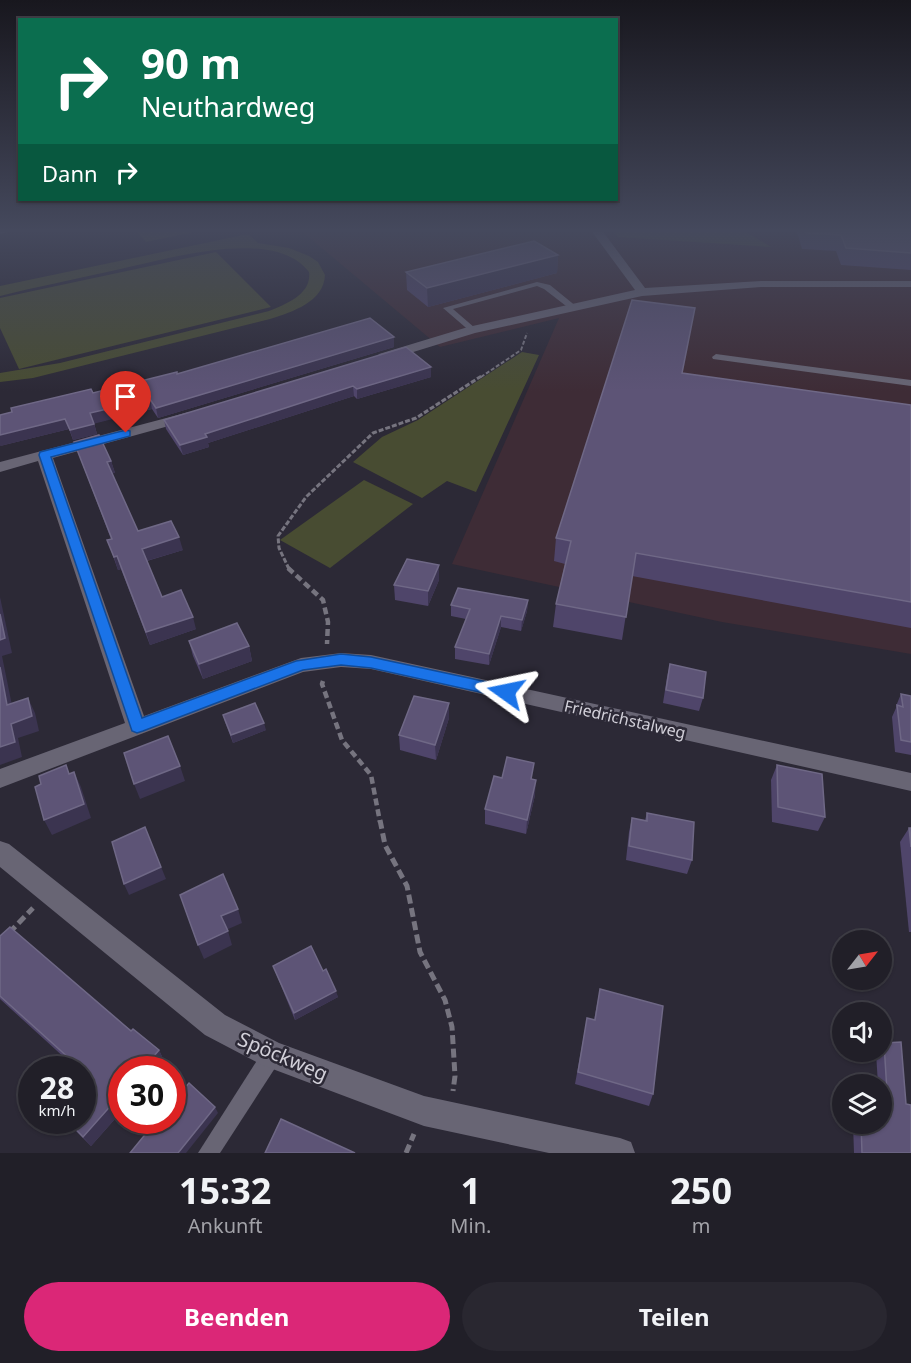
<!DOCTYPE html>
<html lang="de">
<meta charset="utf-8">
<style>
body{margin:0;font-family:"Noto Sans",sans-serif;background:#292730;color:#f1f3f6;height:100vh;display:flex;flex-direction:column;font-size:22px;white-space:nowrap}
*{box-sizing:border-box;margin:0}
p{font-size:20px;color:#a2a2a8}
.icon{flex:none;width:33px;height:33px;fill:none;stroke:currentColor;stroke-width:2;stroke-linecap:round;stroke-linejoin:round}
.map{position:relative;height:1153px;overflow:hidden}
.drawer{display:flex;flex-direction:column;background:#211f28;flex:1}
.drawer>*{flex:none}
.top-card{position:absolute;left:18px;top:18px;width:600px;height:183px;border-radius:0px;box-shadow:0 2px 4px #0004,0 0 0 2px #3e3d45;background:#0b6e4f;color:#fff;overflow:hidden}
.needle{width:39px;rotate:59deg}
.controls{position:absolute;left:832px;top:930px;display:grid;gap:12px}
.controls a{display:grid;place-items:center;width:60px;height:60px;border-radius:50%;background:#211f28;box-shadow:0 2px 4px #0004,0 0 0 2px #3e3d45;font-size:30px}
.speed{position:absolute;left:18px;top:1056px;display:flex;gap:12px;font-size:30px;font-weight:700;text-align:center}
.speed>*{display:grid;place-content:center;width:78px;height:78px;border-radius:50%;background:#211f28;box-shadow:0 2px 4px #0004,0 0 0 2px #3e3d45;line-height:1}
.speed small{font-size:15px;font-weight:400}
.speed .limit{border:9px solid #d22;background:#fff;color:#111}
.pin{position:absolute;display:grid;place-items:center;width:51px;height:51px;color:#fff;margin:-62px -26px;border-radius:50% 50% 50% 0;rotate:-45deg;box-shadow:0 0 6px #0007}
.pin .icon{rotate:45deg}
.me{position:absolute;width:66px;margin:-33px;rotate:282deg;stroke-linejoin:round;filter:drop-shadow(0 0 4px #0008)}
.turn{display:flex;align-items:center;gap:21px;height:126px;padding:0 24px;font-size:27px}
.turn .icon{width:78px;height:78px;stroke-width:2.5}
.turn b{display:block;font-size:42px;line-height:51px}
.then{display:flex;align-items:center;height:57px;padding:0 24px;background:#0003;gap:12px;font-size:22px}
.eta{display:flex;justify-content:space-evenly;align-items:center;height:102px;text-align:center}
.eta b{font-size:36px;font-weight:700;line-height:42px}
.action{display:flex;gap:12px;margin-top:auto;padding:12px 24px}
.action a{flex:1;height:69px;border-radius:36px;background:#db2777;color:#fff;font-size:24px;font-weight:700;line-height:69px;text-align:center}
.action a+a{background:#292730;color:#f1f3f6}
.map>svg:first-child{display:block}
</style>
<div class="map">
<svg width="911" height="1153" viewBox="0 0 911 1153">
<rect width="100%" height="100%" fill="#2c2936"/>
<polygon fill="#3e2c36" points="299,229 911,229 911,654 722,622 452,564 559,318 440,347"/>
<g fill="#484c32">
<polygon points="134,229 208,229 146,242"/>
<polygon points="613,229 741,229 771,247 618,237"/>
<path d="M248 234 258 243 289 248 309 256 318 262 325 275C324 302 292 312 270 319L33 378 0 382V373L60 363 269 311C286 304 312 294 309 272 273 224 157 262 107 272 72 280 35 287 0 296V286Z"/>
<polygon points="216,252 271,307 19,369 0,328 0,298"/>
<polygon points="522,352 539,355 476,492 447,481 422,498 353,462 382,437 418,420"/>
<polygon points="364,480 413,504 330,568 280,540"/>
</g>
<g fill="none" stroke-linecap="round" stroke-linejoin="round">
<polyline stroke="#76747f" stroke-width="2" stroke-dasharray="4 2" stroke-linecap="butt" points="481,377 521,350 527,333"/>
<polyline stroke="#76747f" stroke-width="3" stroke-dasharray="5 2" stroke-linecap="butt" points="289,569 279,548 278,536 306,497 373,433 416,418 483,375"/>
<g stroke="#76747f" stroke-width="4.5" stroke-dasharray="7 4" stroke-linecap="butt">
<polyline points="288,568 323,600 328,622 327,644"/>
<polyline points="323,681 322,684 342,740 371,775 380,822"/>
</g>
<g stroke="#76747f" stroke-width="5" stroke-dasharray="9 4.5" stroke-linecap="butt">
<polyline points="380,820 385,845 407,886 420,952 445,1000 452,1027 455,1076 453,1091"/>
<polyline points="9,933 33,908"/>
<polyline points="406,1153 414,1134"/>
</g>
<g fill="#686574" fill-rule="evenodd">
<polygon points="16,229 15,230 0,234 0,230"/>
<polygon points="537,282 550,285 577,307 570,309 544,289 537,286 453,309 475,328 476,330 472,333 443,308"/>
<polygon points="716,354 911,380 911,386 713,359 712,357"/>
<polygon points="272,1045 279,1048 282,1055 279,1062 220,1153 198,1153 265,1048"/>
</g>
<g fill="#686574" fill-rule="evenodd">
<polygon points="590,229 601,229 645,288 761,281 911,281 911,287 761,287 642,296 475,333 384,361 377,357 379,354 468,327 635,290"/>
<polygon points="189,412 196,416 194,419 53,458 144,716 301,658 341,653 371,655 911,773 911,791 371,669 341,667 303,672 0,788 0,769 125,723 38,461 0,472 0,462"/>
<polygon points="0,841 9,844 225,1015 279,1043 424,1096 620,1138 631,1142 635,1153 549,1153 424,1126 262,1065 205,1035 0,867"/>
</g>
</g>
<g fill="#4f456a">
<polygon points="796,229 911,229 911,270 841,265 836,251 802,249"/>
<polygon points="558,255 557,273 428,307 407,290 406,272"/>
<polygon points="394,337 394,347 158,418 152,409 94,423 97,434 73,440 69,429 0,446 93,393 177,374"/>
<polygon points="406,347 431,377 357,399 354,396 208,443 209,447 183,455 166,429 164,420"/>
<polygon points="682,373 911,405 911,628 632,576 622,640 553,627 556,604 565,564 554,561 556,538"/>
<polygon points="74,442 111,461 115,473 112,473 138,531 183,550 147,561 162,597 196,629 150,645 121,569 118,570 112,553 107,540 111,539"/>
<polygon points="439,565 439,580 428,606 395,600 394,585"/>
<polygon points="528,600 527,611 521,631 501,627 489,665 455,659 455,647 466,619 451,616 451,605"/>
<polygon points="189,641 249,646 252,661 203,679 193,656"/>
<polygon points="670,664 703,698 699,711 663,703 667,677"/>
<polygon points="901,694 911,696 911,755 895,752 892,717 896,708 896,706"/>
<polygon points="223,715 266,730 233,743 225,722"/>
<polygon points="449,718 436,760 400,750 399,735"/>
<polygon points="777,765 825,817 818,831 772,822 771,780"/>
<polygon points="502,778 532,780 535,795 526,834 485,824 485,809"/>
<polygon points="647,813 692,860 687,874 626,860 629,832 632,818 645,820"/>
<polygon points="909,828 911,828 911,932 909,932 900,842"/>
<polygon points="0,936 159,1050 164,1061 122,1070 122,1111 91,1146 65,1120 82,1120 88,1079 82,1074 82,1070 78,1070 0,999"/>
<polygon points="273,966 323,971 338,997 295,1020"/>
<polygon points="600,989 653,1094 649,1106 575,1084 587,1018 594,1020"/>
<polygon points="884,1043 906,1104 911,1153 854,1153 853,1124 882,1124 882,1084 878,1084 876,1053 877,1052 882,1052 882,1045"/>
</g>
<g fill="#3b3450">
<polygon points="558,255 557,273 428,307 427,288"/>
<polygon points="394,337 394,347 158,418 156,408"/>
<polygon points="431,367 431,377 357,399 357,389"/>
<polygon points="353,386 354,396 208,443 209,447 183,455 180,445 205,434"/>
<polygon points="150,399 152,409 93,424 90,413"/>
<polygon points="65,419 69,429 0,446 0,435"/>
<polygon points="94,424 97,434 73,440 70,430"/>
<polygon points="111,461 115,473 111,474 107,462"/>
<polygon points="179,537 183,550 146,561 142,549"/>
<polygon points="117,556 121,569 118,570 114,557"/>
<polygon points="439,565 439,580 428,606 428,591"/>
<polygon points="0,597 12,653 2,656 15,720 7,705 0,667"/>
<polygon points="528,600 527,611 521,631 522,620"/>
<polygon points="501,616 501,627 489,665 489,654"/>
<polygon points="193,617 196,629 150,645 146,632"/>
<polygon points="249,646 252,661 203,679 199,664"/>
<polygon points="28,698 35,713 39,731 18,738 22,757 0,765 0,747 11,724"/>
<polygon points="449,703 449,718 436,760 435,745"/>
<polygon points="264,723 266,730 233,743 231,735"/>
<polygon points="180,766 185,781 140,799 134,784"/>
<polygon points="74,772 81,787 91,818 52,835 44,820"/>
<polygon points="536,780 535,795 526,834 527,820"/>
<polygon points="145,827 166,879 129,895 124,884"/>
<polygon points="238,909 242,923 226,930 221,916"/>
<polygon points="228,931 232,945 204,959 198,945"/>
<polygon points="336,991 338,997 295,1020 294,1013"/>
<polygon points="159,1050 164,1061 157,1070 142,1070"/>
<polygon points="122,1093 122,1111 91,1146 83,1137"/>
<polygon points="215,1107 218,1113 186,1153 178,1153"/>
</g>
<g fill="#5d5476" stroke="#6f6886" stroke-width="1.5">
<polygon points="805,229 911,229 911,253 846,248 841,235 806,233"/>
<polygon points="534,241 558,255 427,288 406,272"/>
<polygon points="632,300 695,308 682,373 911,405 911,602 636,553 626,617 556,604 571,541 556,538"/>
<polygon points="370,318 394,337 156,408 150,399 90,413 94,424 70,430 65,419 0,435 0,415 12,412 11,408 91,389 93,393 177,372 177,374"/>
<polygon points="406,347 431,367 357,389 353,386 205,434 207,437 180,445 164,420"/>
<polygon points="99,435 111,461 107,462 138,531 171,521 179,537 142,549 162,597 181,590 193,617 146,632 117,556 114,557 107,540 112,539 74,442"/>
<polygon points="407,559 439,565 428,591 394,585"/>
<polygon points="458,588 528,600 522,620 501,616 489,654 455,647 470,609 451,605"/>
<polygon points="0,614 5,638 0,640"/>
<polygon points="237,623 249,646 199,664 189,641"/>
<polygon points="670,664 706,672 703,698 666,690"/>
<polygon points="0,667 7,705 28,698 32,716 11,724 15,742 0,747"/>
<polygon points="901,694 911,696 911,742 901,740 897,705 903,707"/>
<polygon points="414,696 449,703 435,745 399,735"/>
<polygon points="255,703 264,723 231,735 223,715"/>
<polygon points="168,736 180,766 134,784 124,753"/>
<polygon points="507,757 534,763 531,779 536,780 527,820 485,809 494,776 502,778"/>
<polygon points="66,765 69,774 74,772 84,804 44,820 35,787 41,784 39,776"/>
<polygon points="777,765 822,774 825,817 778,807"/>
<polygon points="647,813 694,822 692,860 629,846 632,818 647,821"/>
<polygon points="145,827 161,867 124,884 112,842"/>
<polygon points="909,828 911,828 911,847"/>
<polygon points="223,874 238,909 221,916 228,931 198,945 180,895"/>
<polygon points="10,927 131,1031 133,1029 159,1050 142,1070 122,1070 122,1093 83,1137 67,1120 82,1120 82,1085 90,1077 0,996 0,936"/>
<polygon points="311,946 323,971 326,969 336,991 294,1013 273,966"/>
<polygon points="600,989 663,1006 653,1094 578,1072 587,1018 595,1020"/>
<polygon points="901,1042 906,1104 911,1105 911,1153 862,1153 861,1124 882,1124 882,1106 888,1108 884,1043"/>
<polygon points="189,1083 215,1107 178,1153 130,1153 157,1120 172,1120 172,1103"/>
<polygon points="281,1119 355,1153 265,1153"/>
</g>
<linearGradient id="sky" x2="0" y2="1"><stop stop-color="#18171e"/><stop offset="0.59" stop-color="#45495d"/><stop offset="1" stop-color="#45495d" stop-opacity="0"/></linearGradient>
<rect width="911" height="391" fill="url(#sky)"/>
<polygon fill="#1a73e8" stroke="#114b97" stroke-width="1.5" points="126,430 130,431 130,436 51,457 142,718 296,661 341,654 371,657 506,686 512,688 514,692 512,696 506,698 371,668 341,665 303,670 143,731 137,733 132,731 39,455 40,452"/>
<g text-anchor="middle" dominant-baseline="central" stroke-width="5" stroke-linejoin="round" paint-order="stroke">
<g font-size="16" fill="#d2d0d9" stroke="#2c2936">
<text transform="translate(625 719) rotate(13)">Friedrichstalweg</text>
</g>
<g font-size="20" fill="#d2d0d9" stroke="#2c2936">
<text transform="translate(283 1056) rotate(23)">Spöckweg</text>
</g>
</g>
</svg>
<div class="controls">
<a><svg class="needle" viewBox="-14 -14 28 28"><path d="M0-13l5 13h-10z" fill="#e53935"/><path d="M0 13l5-13h-10z" fill="#a2a2a8"/></svg></a>
<a><svg class="icon" aria-label="sound" viewBox="0 0 24 24"><path d="M4 9h4l5-4v14l-5-4H4zM17 9q2 3 0 6"/></svg></a>
<a><svg class="icon" aria-label="layers" viewBox="0 0 24 24"><path d="M12 4l9 5-9 5-9-5zM3 14l9 5 9-5"/></svg></a>
</div>
<div class="speed"><div>28<small>km/h</small></div><div class="limit">30</div></div>
<div class="pin" style="left:126px;top:433px;background:#d93025"><svg class="icon" aria-label="arrive" viewBox="0 0 24 24"><path d="M6 21V4h12l-3 4 3 4H6"/></svg></div>
<svg class="me" style="left:506px;top:692px" viewBox="-20 -20 40 40"><path d="M0-17L14 15 0 8-14 15z" fill="#1a73e8" stroke="#fff" stroke-width="4"/></svg>
<div class="top-card">
<div class="turn"><svg class="icon" aria-label="right" viewBox="0 0 24 24"><path d="M7 20v-9h11M14 6l5 5-5 5"/></svg><div><b>90 m</b>Neuthardweg</div></div>
<div class="then">Dann<svg class="icon" aria-label="right" viewBox="0 0 24 24"><path d="M7 20v-9h11M14 6l5 5-5 5"/></svg></div>
</div>
</div>
<section class="drawer">
<div class="eta">
<div><b>15:32</b><p>Ankunft</p></div>
<div><b>1</b><p>Min.</p></div>
<div><b>250</b><p>m</p></div>
</div>
<div class="action"><a>Beenden</a><a>Teilen</a></div>
</section>
